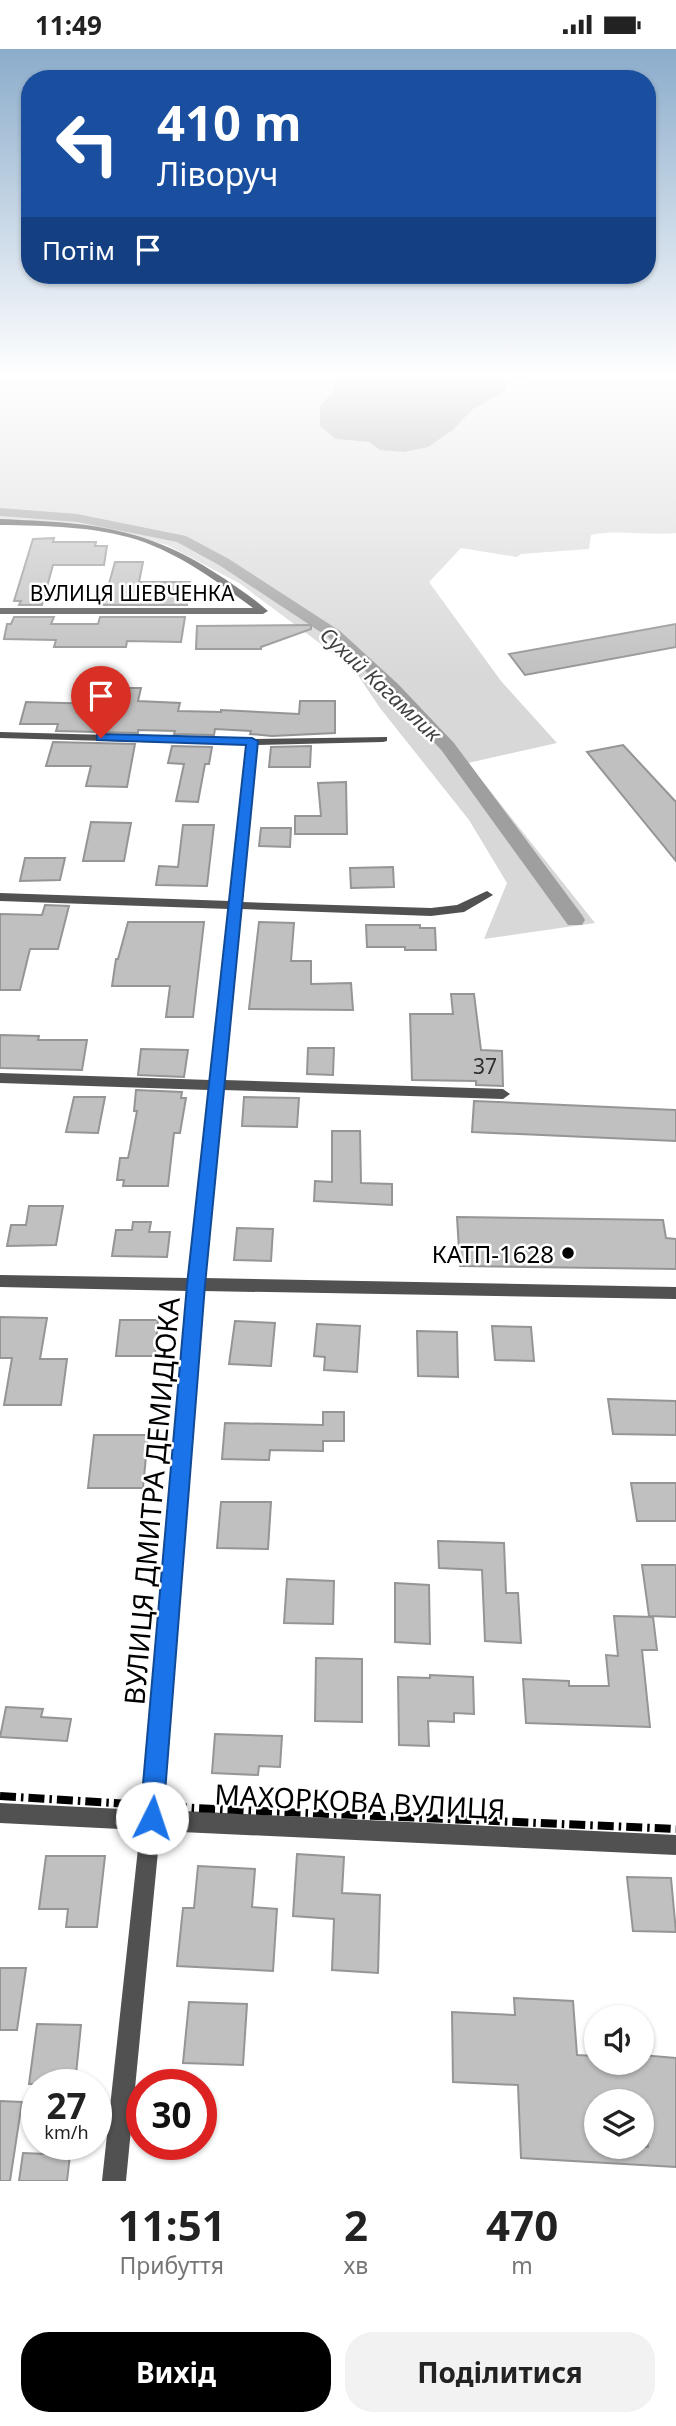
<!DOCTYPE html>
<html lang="uk">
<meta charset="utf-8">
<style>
body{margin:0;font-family:"Noto Sans",sans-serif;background:#f2f2f2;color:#222;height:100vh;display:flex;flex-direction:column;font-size:26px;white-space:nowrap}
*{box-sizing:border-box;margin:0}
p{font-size:23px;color:#767676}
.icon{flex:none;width:38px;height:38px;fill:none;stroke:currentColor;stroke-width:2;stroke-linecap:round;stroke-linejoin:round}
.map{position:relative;height:2132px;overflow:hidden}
.drawer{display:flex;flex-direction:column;background:#fff;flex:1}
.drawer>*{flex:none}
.top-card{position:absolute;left:21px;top:21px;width:635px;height:214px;border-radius:28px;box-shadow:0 2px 5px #0004;background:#1a4fa0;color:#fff;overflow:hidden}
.fabs{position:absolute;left:584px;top:1956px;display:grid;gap:14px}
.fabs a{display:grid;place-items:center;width:70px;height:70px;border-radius:50%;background:#fff;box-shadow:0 2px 5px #0004;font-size:35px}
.speed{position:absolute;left:21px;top:2020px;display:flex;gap:14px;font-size:35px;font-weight:700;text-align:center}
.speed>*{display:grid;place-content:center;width:91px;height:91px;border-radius:50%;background:#fff;box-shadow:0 2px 5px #0004;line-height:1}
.speed small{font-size:18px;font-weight:400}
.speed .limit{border:10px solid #d22;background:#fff;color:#111}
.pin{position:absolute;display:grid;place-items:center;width:60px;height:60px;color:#fff;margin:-72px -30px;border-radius:50% 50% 50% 0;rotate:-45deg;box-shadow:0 0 7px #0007}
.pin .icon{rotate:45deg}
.me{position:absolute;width:77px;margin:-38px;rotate:4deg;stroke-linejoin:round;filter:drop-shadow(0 0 5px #0008)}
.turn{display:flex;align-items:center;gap:24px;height:147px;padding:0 21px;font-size:32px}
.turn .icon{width:91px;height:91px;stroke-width:2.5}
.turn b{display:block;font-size:49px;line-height:60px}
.then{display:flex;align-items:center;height:66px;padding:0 21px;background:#0003;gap:14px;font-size:26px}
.eta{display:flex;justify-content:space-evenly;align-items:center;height:119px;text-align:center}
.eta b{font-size:42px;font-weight:700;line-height:49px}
.button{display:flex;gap:14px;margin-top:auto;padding:14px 21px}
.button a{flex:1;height:80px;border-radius:28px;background:#000;color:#fff;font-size:28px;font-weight:700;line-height:80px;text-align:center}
.button a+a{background:#f2f2f2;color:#222}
.status{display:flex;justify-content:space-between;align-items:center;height:49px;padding:0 35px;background:#fff;direction:ltr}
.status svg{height:19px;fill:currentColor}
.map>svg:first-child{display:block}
</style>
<div class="status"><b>11:49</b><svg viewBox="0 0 49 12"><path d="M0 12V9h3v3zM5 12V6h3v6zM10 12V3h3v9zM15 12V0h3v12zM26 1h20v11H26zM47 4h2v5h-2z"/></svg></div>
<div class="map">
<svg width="676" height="2132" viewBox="0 0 676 2132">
<rect width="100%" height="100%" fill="#fff"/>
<path fill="#d8d8d8" d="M0 328H335L332 344 320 357V377L335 390 369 393 380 401 454 380 472 361 505 342 508 334 527 328H676V484C648 487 619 480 591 486L589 500 521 505 517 508 461 499 429 533 501 632 557 694 468 714 595 874 484 890 507 834 469 771 380 659 353 619 239 534 167 496 101 480 0 471Z"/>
<polygon fill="#9f9f9f" points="335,328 527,328 508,334 505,342 472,361 454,380 428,398 404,403 380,401 369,393 335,390 320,377 320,357 332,344"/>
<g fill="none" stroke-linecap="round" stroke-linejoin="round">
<polygon fill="#9f9f9f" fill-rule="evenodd" points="0,459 77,465 186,487 229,510 340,582 398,635 454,694 582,866 585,871 582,876 568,876 442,702 386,641 328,588 219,516 177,493 77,473 0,467"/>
</g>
<g fill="#c0c0c0" stroke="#959595" stroke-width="2" fill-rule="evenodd">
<polygon points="54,489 53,493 96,493 95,497 107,497 104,516 53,516 42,556 19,556 21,552 14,552 33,490"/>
<polygon points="115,513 143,513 139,533 190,533 187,556 103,556"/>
<polygon points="14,568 54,568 51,575 98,575 100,568 185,568 181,593 127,592 126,598 54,598 56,591 4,590 7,575 11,575"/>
<polygon points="676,575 676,598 525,626 509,605"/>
<polygon points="311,576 311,580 261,598 261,600 196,600 197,577"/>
<polygon points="107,639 141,639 138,652 180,654 178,662 221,663 221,661 299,665 300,652 335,652 335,684 272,687 250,685 251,682 215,680 214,686 174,685 175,682 138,681 138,684 56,682 58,675 20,675 26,653 103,655"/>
<polygon points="53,693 135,695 127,738 86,737 91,717 46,717"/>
<polygon points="623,696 676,753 676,812 587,703"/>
<polygon points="172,697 212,698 209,715 205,715 198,753 176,752 184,715 168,714"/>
<polygon points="311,697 310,718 269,718 271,698"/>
<polygon points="346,733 347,785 295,785 295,767 321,767 318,734"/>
<polygon points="91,773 131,774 124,812 83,812"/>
<polygon points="183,776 214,776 207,837 156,836 159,817 178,818"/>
<polygon points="261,779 291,779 290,798 259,797"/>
<polygon points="25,809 65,809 60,831 20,832"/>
<polygon points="393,818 394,838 351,839 350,819"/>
<polygon points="45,856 69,857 58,900 30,900 20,941 0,941 0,865 42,866"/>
<polygon points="128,873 204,873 193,968 166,968 170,937 112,937 116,910 118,910"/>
<polygon points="259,873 294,874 291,912 311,912 311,935 351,934 353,961 249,960"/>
<polygon points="366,876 420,876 420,879 435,879 436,901 405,901 405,898 367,898"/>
<polygon points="451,945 474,945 481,1001 502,1002 503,1037 476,1036 476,1032 412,1031 410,965 453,965"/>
<polygon points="0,986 39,987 38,991 87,991 82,1021 0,1019"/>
<polygon points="308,999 334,999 333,1026 307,1025"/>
<polygon points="141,1000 188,1001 184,1028 138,1026"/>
<polygon points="136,1041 182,1043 181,1049 186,1049 180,1084 174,1084 168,1137 123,1137 124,1131 117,1131 120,1109 128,1109 130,1100 137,1062 134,1062"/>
<polygon points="74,1048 105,1048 98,1084 66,1083"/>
<polygon points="244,1048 299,1049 297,1078 242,1077"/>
<polygon points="474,1052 676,1061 676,1092 472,1083"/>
<polygon points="332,1082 360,1082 361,1134 392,1135 392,1156 314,1152 315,1132 332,1133"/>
<polygon points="29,1157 63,1157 56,1196 7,1197 11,1176 26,1176"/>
<polygon points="457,1168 663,1171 666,1189 676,1190 676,1220 460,1217"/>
<polygon points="133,1173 151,1173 149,1183 170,1183 167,1208 112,1207 116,1181 132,1181"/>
<polygon points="237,1179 273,1180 271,1212 234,1211"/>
<polygon points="0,1268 47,1269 40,1310 67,1310 61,1356 4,1356 12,1309 0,1309"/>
<polygon points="120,1271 158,1271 155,1307 116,1307"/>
<polygon points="235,1272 275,1274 271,1317 229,1315"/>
<polygon points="317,1275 360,1277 357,1323 324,1321 325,1308 314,1307"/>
<polygon points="492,1277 531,1278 534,1312 495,1311"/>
<polygon points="417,1282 457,1283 458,1328 418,1327"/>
<polygon points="608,1350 676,1352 676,1386 613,1385"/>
<polygon points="323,1363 344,1363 344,1392 323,1392 323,1402 270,1401 269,1411 222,1410 225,1374 323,1376"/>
<polygon points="94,1386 148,1386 143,1439 88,1439"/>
<polygon points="631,1434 676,1434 676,1472 637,1472"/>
<polygon points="221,1453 271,1453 268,1500 217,1499"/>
<polygon points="438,1492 504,1494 506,1544 518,1544 521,1594 485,1592 482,1521 439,1519"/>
<polygon points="642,1516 676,1516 676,1568 649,1567"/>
<polygon points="287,1530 334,1532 333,1575 284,1574"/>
<polygon points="395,1534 429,1536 430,1595 395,1593"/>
<polygon points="614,1567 653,1568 657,1601 642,1601 650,1678 526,1674 523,1630 569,1632 569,1637 609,1637 606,1606 618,1607"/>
<polygon points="316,1609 362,1610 362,1673 315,1672"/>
<polygon points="430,1626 473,1628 474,1665 454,1664 454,1673 428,1672 429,1697 399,1696 398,1628 430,1629"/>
<polygon points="6,1658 43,1660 41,1668 71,1670 67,1692 0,1688"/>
<polygon points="215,1685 282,1687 280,1718 259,1717 258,1726 212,1724"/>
<polygon points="297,1805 344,1808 342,1844 380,1846 378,1924 332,1921 334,1870 293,1867"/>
<polygon points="46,1807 105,1807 97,1878 66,1878 68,1860 39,1860"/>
<polygon points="198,1817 255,1820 252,1858 277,1860 273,1922 177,1917 183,1859 194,1859"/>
<polygon points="627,1828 671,1829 676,1883 633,1882"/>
<polygon points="0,1919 26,1919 17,1981 0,1981"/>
<path d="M514 1949 573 1952 577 2006 597 2007V2014H642V2006L676 2009V2118L521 2109 518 2036 453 2033 452 1963 515 1966ZM597 2053H645L648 2098H597Z"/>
<polygon points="189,1953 247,1955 243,2016 183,2014"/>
<polygon points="37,1975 81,1976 75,2035 29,2035"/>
<polygon points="0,2052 22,2053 10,2132 0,2132"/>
<polygon points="23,2104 70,2106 67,2132 19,2132"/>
</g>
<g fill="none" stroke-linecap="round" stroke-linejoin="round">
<g fill="#515151" fill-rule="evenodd">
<path d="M0 470C92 474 146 477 225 530 239 540 255 550 268 562L263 565H0V559H253C218 533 180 505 138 491 94 477 46 477 0 476Z"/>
<polygon points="0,683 252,690 387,688 387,692 383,693 257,696 242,853 431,859 457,856 487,842 493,846 464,863 431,867 241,860 224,1031 503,1040 510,1045 503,1050 223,1041 204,1229 676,1238 676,1250 203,1242 162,1761 676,1786 676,1806 160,1782 126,2132 102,2132 140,1781 0,1774 0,1754 142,1761 188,1242 0,1238 0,1226 189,1229 209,1041 0,1034 0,1024 210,1031 229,860 0,852 0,844 230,852 246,696 0,689"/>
</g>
<polyline stroke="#000" stroke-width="8" stroke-dasharray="16 5 2.5 5" stroke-linecap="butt" points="0,1747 194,1759 676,1780"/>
</g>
<linearGradient id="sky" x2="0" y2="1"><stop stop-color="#8baccb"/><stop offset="0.52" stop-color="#fff"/><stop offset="1" stop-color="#fff" stop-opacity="0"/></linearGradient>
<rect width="676" height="627" fill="url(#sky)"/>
<polygon fill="#1a73e8" stroke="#114b97" stroke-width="2" points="101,685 252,689 258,692 205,1236 163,1769 160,1777 152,1781 143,1777 140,1769 187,1236 246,696 97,691 97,686"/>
<circle fill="#000" stroke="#fff" stroke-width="2.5" cx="568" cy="1204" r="7"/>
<g text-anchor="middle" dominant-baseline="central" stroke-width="5" stroke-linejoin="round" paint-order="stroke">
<g font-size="21" fill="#000" stroke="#fff">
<text x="132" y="544">ВУЛИЦЯ ШЕВЧЕНКА</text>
</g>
<g font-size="21" font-style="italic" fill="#404040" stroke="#fff">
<text transform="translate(381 635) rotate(43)">Сухий Кагамлик</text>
</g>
<g font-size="21" fill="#303030">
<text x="485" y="1017">37</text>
</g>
<g font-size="24" fill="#000" stroke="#fff" text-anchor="end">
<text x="554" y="1204">КАТП-1628</text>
</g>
<g font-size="28" fill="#000" stroke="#fff">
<text transform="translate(151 1452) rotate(-85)">ВУЛИЦЯ ДМИТРА ДЕМИДЮКА</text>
<text transform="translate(360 1752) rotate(3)">МАХОРКОВА ВУЛИЦЯ</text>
</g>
</g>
</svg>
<div class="fabs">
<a><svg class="icon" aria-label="sound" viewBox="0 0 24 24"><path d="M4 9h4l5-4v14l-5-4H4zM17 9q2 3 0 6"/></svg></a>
<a><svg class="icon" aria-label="layers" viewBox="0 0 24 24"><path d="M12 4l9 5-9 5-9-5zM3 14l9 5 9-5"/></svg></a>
</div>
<div class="speed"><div>27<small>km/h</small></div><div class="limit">30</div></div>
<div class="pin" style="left:101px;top:689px;background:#d93025"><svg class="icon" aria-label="arrive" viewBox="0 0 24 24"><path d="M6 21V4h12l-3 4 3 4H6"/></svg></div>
<svg class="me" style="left:152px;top:1769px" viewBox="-20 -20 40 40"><circle r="19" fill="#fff"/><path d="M0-13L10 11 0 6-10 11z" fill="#1a73e8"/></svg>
<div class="top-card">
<div class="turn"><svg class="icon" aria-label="left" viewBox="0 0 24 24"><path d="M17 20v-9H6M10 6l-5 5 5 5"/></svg><div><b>410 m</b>Ліворуч</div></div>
<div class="then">Потім<svg class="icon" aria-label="arrive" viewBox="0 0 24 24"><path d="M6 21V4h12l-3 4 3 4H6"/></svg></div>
</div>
</div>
<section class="drawer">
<div class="eta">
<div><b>11:51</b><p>Прибуття</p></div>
<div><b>2</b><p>хв</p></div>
<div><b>470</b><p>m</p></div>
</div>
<div class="button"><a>Вихід</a><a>Поділитися</a></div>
</section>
